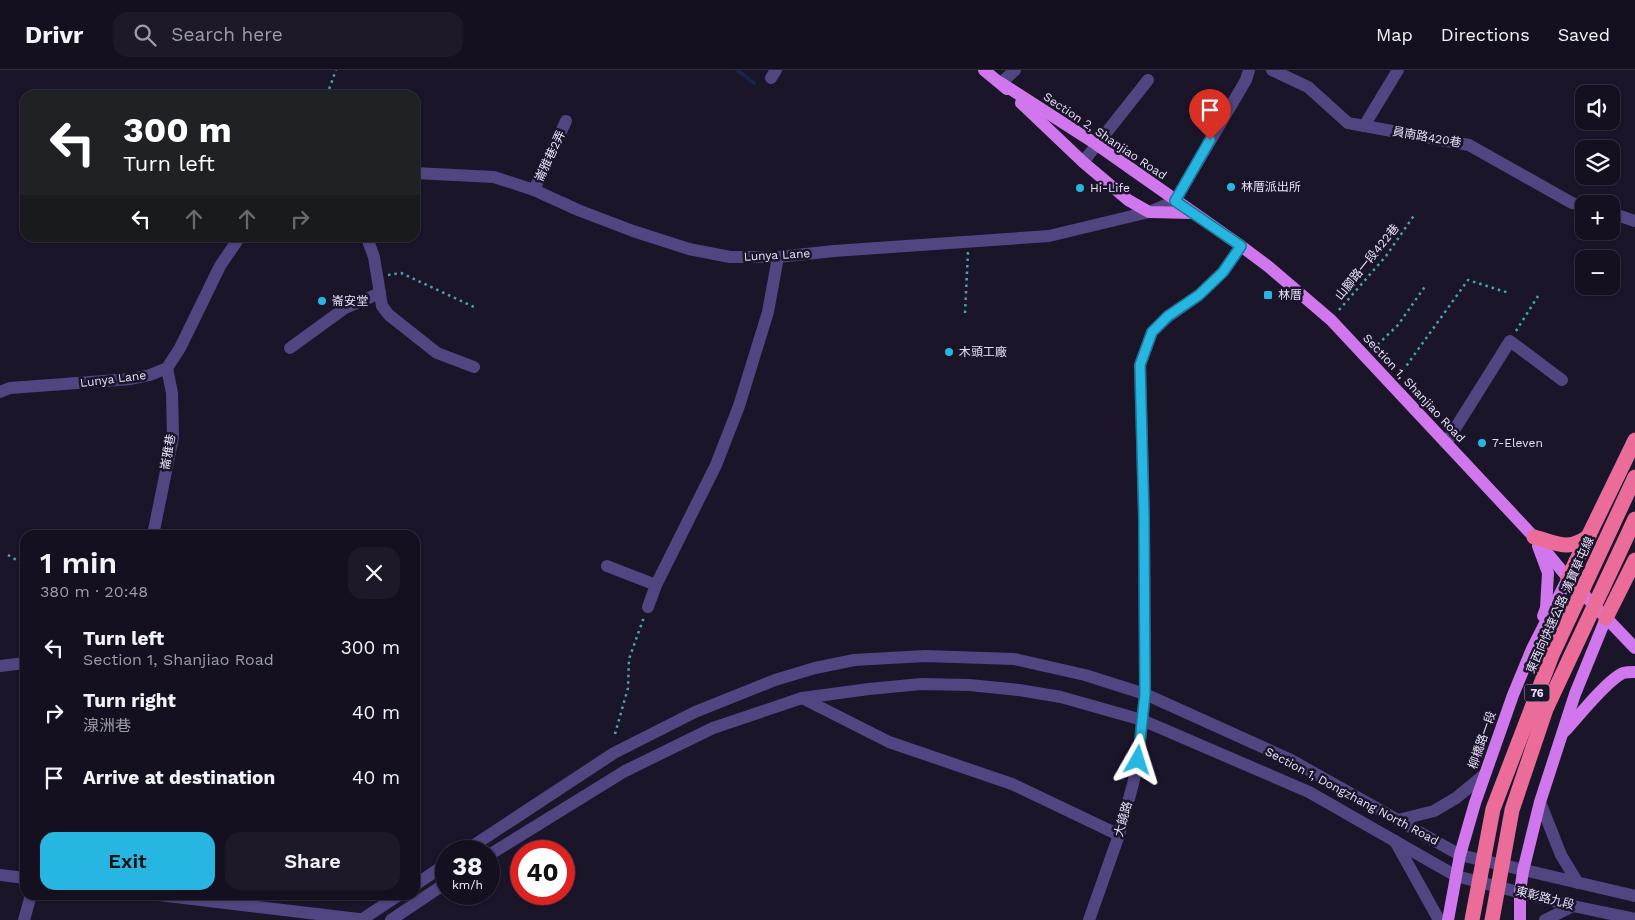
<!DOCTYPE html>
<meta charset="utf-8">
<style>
body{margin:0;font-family:"Work Sans","Noto Sans TC",sans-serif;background:#1d1929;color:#f1f3f6;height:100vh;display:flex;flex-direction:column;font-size:19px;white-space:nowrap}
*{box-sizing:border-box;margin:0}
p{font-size:16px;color:#9d9da5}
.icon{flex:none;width:28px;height:28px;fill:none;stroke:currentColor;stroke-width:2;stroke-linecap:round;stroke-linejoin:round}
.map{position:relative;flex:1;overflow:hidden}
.drawer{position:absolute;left:20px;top:460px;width:400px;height:370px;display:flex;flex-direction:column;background:#141020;border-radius:15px;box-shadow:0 1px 4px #0004,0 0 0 1px #33303e}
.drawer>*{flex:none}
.guide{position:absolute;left:20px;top:20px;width:400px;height:152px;border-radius:15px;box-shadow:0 1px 4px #0004,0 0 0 1px #33303e;background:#202124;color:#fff;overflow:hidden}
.controls{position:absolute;left:1575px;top:15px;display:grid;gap:10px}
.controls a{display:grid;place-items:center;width:45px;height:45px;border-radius:10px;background:#141020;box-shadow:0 1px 4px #0004,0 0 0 1px #33303e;font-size:25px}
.speed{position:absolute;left:435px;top:770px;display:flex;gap:10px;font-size:25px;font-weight:700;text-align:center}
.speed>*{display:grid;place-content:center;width:65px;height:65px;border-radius:50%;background:#141020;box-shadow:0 1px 4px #0004,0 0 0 1px #33303e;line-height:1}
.speed small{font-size:12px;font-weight:400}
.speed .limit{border:8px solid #d22;background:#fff;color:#111}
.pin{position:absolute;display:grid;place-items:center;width:42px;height:42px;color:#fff;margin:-51px -21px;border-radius:50% 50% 50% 0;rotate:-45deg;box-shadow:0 0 5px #0007}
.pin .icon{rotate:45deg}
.me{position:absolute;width:55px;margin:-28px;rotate:6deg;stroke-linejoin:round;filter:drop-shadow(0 0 4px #0008)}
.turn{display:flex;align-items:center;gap:18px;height:105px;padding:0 20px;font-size:22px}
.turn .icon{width:65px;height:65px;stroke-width:2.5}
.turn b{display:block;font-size:35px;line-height:42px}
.lanes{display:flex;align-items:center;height:48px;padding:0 20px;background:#0003;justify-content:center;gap:25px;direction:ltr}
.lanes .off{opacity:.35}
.round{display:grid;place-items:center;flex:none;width:52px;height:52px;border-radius:15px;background:#1d1929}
.headline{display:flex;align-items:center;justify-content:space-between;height:85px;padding:0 20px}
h1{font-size:30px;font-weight:600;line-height:38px}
.cta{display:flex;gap:10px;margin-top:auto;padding:10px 20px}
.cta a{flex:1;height:58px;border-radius:15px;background:#27b6e2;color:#111;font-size:20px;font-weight:600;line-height:58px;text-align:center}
.cta a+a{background:#1d1929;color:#f1f3f6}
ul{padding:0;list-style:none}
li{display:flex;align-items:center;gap:15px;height:65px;padding:0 20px}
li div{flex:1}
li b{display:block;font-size:19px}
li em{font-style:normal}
header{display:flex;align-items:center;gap:30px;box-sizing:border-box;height:70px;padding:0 25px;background:#141020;border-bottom:1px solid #33303e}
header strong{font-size:24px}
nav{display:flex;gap:28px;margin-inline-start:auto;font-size:18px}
.search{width:350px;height:45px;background:#1d1929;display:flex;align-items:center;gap:12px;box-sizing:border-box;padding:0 18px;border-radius:15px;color:#9d9da5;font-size:19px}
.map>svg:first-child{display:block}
</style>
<header>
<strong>Drivr</strong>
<div class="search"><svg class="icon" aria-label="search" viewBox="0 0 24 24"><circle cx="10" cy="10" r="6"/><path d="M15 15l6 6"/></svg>Search here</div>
<nav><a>Map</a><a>Directions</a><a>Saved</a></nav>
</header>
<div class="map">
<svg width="1635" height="850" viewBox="0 0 1635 850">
<rect width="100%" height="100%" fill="#1b152a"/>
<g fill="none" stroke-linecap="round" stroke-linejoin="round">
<polyline stroke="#17244c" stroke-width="4" points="737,0 754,13"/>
<g stroke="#42a6af" stroke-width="2.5" stroke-dasharray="2.5 4" stroke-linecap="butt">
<polyline points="327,25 336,0"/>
<polyline points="388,205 401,203 474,237"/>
<polyline points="1339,240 1386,186 1415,144"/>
<polyline points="965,243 968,182"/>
<polyline points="1516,261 1538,226"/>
<polyline points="1373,279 1398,255 1426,215"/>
<polyline points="1399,306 1468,210 1509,223"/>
<polyline points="8,485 25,495"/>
<polyline points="615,664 628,618 629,589 644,547"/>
</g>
<g stroke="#514682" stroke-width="12">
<polyline points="1272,0 1308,17 1348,53 1469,75 1572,133 1584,136"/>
<polyline points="771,8 776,0"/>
<polyline points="1001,13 1015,0"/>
<polyline points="1364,56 1398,0"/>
<polyline points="1083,92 1148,10"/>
<polyline points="415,103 494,107 534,120 578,140 633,161 689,179 730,187 778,187 834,181 1049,166 1149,142 1175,131 1246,10 1249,0"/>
<polyline points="534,120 566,51"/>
<polyline points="1611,143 1635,151"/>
<polyline points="367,168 374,187 382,236 389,245 437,283 474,297"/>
<polyline points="290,278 345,238 380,223"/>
<polyline points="0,322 10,318 131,309 150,305 167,298 180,278 220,196 239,168"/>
<polyline points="1446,373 1510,271 1562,310"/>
<polyline points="153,465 173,367 172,323 167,298"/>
<polyline points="607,496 656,515"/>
<polyline points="648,537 656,515 716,395 739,336 768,242 778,187"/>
<polyline points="0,596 25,593"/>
<polyline points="802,628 889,672 1012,714 1119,765"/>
<polyline points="1540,732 1561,785 1578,813"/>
<polyline points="1398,750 1434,741 1456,728 1484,705"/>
<polyline points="1395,771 1439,850"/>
<polyline points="465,781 614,683 695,642 775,610 815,598 854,590 925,586 1014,589 1085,605 1145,624 1291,690 1460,785 1635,826"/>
<polyline points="489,785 625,701 713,658 802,628 869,619 921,614 969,615 1019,620 1061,627 1142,650 1309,722 1456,806 1573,836 1635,849"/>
<polyline points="0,805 25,808"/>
<polyline points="415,815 446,794"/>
<polyline points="159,825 367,850"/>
<polyline points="24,850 31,825"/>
<polyline points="361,850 399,825"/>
<polyline points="391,850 446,813"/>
<polyline points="1089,850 1119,765 1133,714 1138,690 1145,624 1144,448 1140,295 1152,262 1169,246 1199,225 1223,202 1241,176"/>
<polyline points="1545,850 1573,836"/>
</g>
<g stroke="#d177ed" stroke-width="12">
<polyline points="984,0 1007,19"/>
<polyline points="1001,13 1096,74 1241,176 1269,197 1331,250 1534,467 1568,508 1635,578"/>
<polyline points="1021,33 1083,92 1128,130 1149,142 1192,143"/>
<polyline points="1538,476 1548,503 1546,538 1543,546"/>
<path d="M1565 661C1578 647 1607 610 1623 603 1627 602 1631 602 1635 602"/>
<polyline points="1448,850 1460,785 1475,733 1513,625 1532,579 1568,508"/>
<polyline points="1520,850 1520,822 1523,801 1540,732 1575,624 1606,548"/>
</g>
<g stroke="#eb6c98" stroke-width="15">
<path d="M1534 467C1557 473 1568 482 1589 466"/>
<polyline points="1568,508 1635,370"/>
<polyline points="1606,548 1635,490"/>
</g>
<g stroke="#eb6c98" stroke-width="15">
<polyline points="1472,850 1493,739 1552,585 1635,407"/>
<polyline points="1492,850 1512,740 1546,639 1635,449"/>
</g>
</g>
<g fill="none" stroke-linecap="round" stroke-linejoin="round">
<g stroke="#197693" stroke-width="12">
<polyline id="route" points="1138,690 1145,624 1144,448 1140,295 1152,262 1168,246 1199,225 1223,202 1241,176 1175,131 1210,70"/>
</g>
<use href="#route" stroke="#27b6e2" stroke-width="9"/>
</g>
<g fill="#27b6e2" stroke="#1b152a" stroke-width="2">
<circle cx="1231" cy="117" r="5"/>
<circle cx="1080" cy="118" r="5"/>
<rect x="1263" y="220" width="10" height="10" rx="2.5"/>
<circle cx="322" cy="231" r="5"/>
<circle cx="949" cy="282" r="5"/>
<circle cx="1482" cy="373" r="5"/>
</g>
<g text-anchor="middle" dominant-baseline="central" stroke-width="5" stroke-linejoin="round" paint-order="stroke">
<rect fill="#1b152a" stroke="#aaa4bc" stroke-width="1" x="1524.5" y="614.5" width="25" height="17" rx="4"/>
<g font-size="11" font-weight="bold" fill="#e8e1fb">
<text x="1537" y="623">76</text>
</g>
<g font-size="12" fill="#e8e1fb" stroke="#1b152a">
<text transform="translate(1105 66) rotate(34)">Section 2, Shanjiao Road</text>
<text transform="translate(1427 67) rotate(10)">員南路420巷</text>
<text transform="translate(550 86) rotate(-65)">崙雅巷2弄</text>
<text transform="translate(777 185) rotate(-3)">Lunya Lane</text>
<text transform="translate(1367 192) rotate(-51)">山腳路一段422巷</text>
<text transform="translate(113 309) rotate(-7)">Lunya Lane</text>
<text transform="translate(1414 318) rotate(47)">Section 1, Shanjiao Road</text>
<text transform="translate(168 382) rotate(-80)">崙雅巷</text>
<text transform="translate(1560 535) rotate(-66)">東西向快速公路 漢寶草屯線</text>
<text transform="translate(1482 670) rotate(-71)">柳橋路一段</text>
<text transform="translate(1352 726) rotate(28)">Section 1, Dongzhang North Road</text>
<text transform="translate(1123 749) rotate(-74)">大饒路</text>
<text transform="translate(1545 828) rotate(14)">東彰路九段</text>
</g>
<g font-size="12" fill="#e8e1fb" stroke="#1b152a" text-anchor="start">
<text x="1241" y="117">林厝派出所</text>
<text x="1090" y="118">Hi-Life</text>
<text x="1278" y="225">林厝</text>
<text x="332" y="231">崙安堂</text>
<text x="959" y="282">木頭工廠</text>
<text x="1492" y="373">7-Eleven</text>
</g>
</g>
</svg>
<div class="controls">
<a><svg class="icon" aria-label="sound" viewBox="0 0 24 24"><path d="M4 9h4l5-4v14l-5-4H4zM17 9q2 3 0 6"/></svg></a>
<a><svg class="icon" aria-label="layers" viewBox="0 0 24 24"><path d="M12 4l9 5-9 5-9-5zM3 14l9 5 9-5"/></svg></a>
<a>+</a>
<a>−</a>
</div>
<div class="speed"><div>38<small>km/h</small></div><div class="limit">40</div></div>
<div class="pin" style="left:1210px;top:70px;background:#d93025"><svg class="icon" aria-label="arrive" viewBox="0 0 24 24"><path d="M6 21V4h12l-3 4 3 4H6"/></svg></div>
<svg class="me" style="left:1138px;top:690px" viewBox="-20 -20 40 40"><path d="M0-17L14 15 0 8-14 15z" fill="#27b6e2" stroke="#fff" stroke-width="4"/></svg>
<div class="guide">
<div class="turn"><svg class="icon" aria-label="left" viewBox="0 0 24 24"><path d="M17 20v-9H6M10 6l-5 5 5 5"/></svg><div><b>300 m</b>Turn left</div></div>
<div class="lanes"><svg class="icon" aria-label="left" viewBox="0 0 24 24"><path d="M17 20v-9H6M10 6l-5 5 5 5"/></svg><svg class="icon off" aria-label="ahead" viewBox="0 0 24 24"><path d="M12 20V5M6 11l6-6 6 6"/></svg><svg class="icon off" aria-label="ahead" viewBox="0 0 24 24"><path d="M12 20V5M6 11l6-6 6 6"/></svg><svg class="icon off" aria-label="right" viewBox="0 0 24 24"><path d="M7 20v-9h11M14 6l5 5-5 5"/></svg></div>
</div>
<section class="drawer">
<div class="headline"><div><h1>1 min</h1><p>380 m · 20:48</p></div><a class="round"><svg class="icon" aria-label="close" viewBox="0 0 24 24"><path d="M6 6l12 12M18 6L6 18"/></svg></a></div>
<ul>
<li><svg class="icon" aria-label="left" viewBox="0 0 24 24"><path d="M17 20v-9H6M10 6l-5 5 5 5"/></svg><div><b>Turn left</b><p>Section 1, Shanjiao Road</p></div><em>300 m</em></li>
<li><svg class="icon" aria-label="right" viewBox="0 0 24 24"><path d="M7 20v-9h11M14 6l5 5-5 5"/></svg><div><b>Turn right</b><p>湶洲巷</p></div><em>40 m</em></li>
<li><svg class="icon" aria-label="arrive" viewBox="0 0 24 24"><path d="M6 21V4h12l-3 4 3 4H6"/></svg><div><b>Arrive at destination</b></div><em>40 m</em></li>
</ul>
<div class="cta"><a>Exit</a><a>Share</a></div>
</section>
</div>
